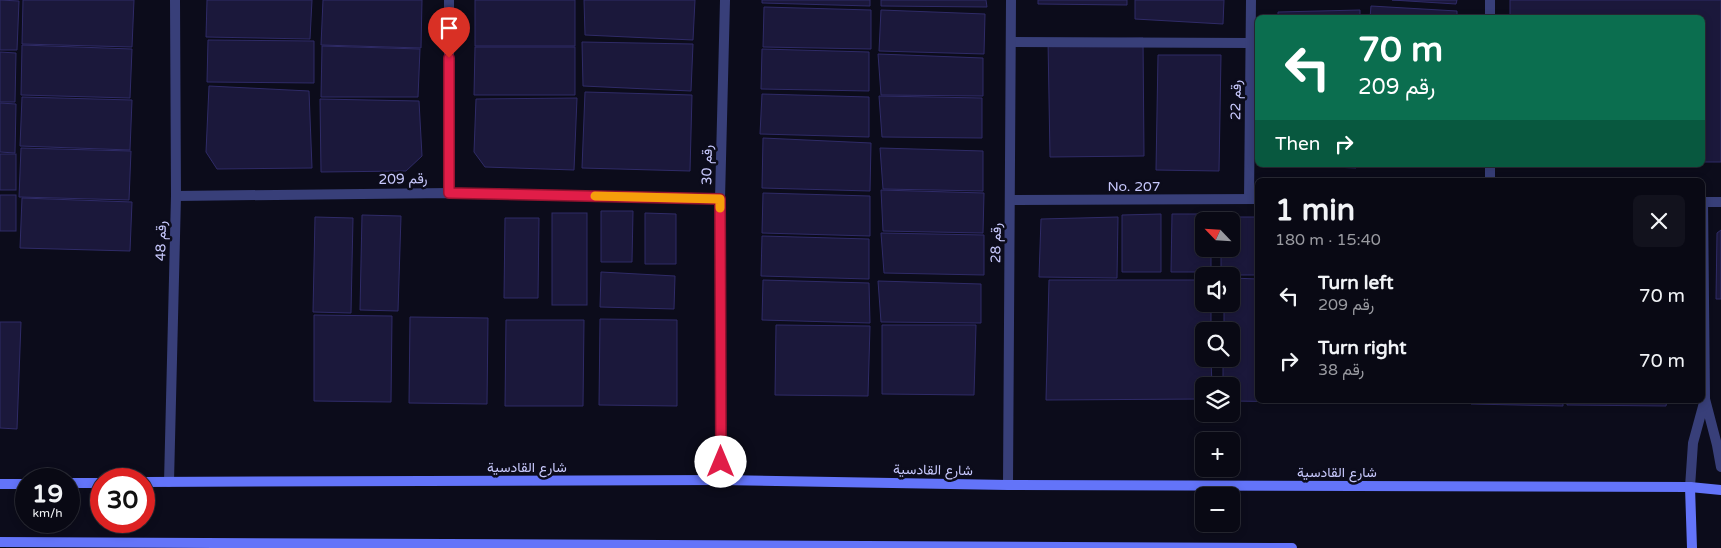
<!DOCTYPE html>
<meta charset="utf-8">
<style>
body{margin:0;font-family:"Varela Round",Vazirmatn,sans-serif;background:#12121d;color:#f1f3f6;height:100vh;display:flex;flex-direction:column;font-size:19px;white-space:nowrap}
*{box-sizing:border-box;margin:0}
p{font-size:16px;color:#999aa0}
.icon{flex:none;width:28px;height:28px;fill:none;stroke:currentColor;stroke-width:2;stroke-linecap:round;stroke-linejoin:round}
.map{position:relative;flex:1;overflow:hidden}
.sheet{position:absolute;left:1255px;top:178px;width:450px;height:225px;display:flex;flex-direction:column;background:#090914;border-radius:8px;box-shadow:0 2px 8px #0003,0 0 0 1px #292a34}
.sheet>*{flex:none}
.guide{position:absolute;left:1255px;top:15px;width:450px;height:152px;border-radius:8px;box-shadow:0 2px 8px #0003,0 0 0 1px #292a34;background:#0b6e4f;color:#fff;overflow:hidden}
.needle{width:32px;rotate:295deg}
.fabs{position:absolute;left:1195px;top:212px;display:grid;gap:10px}
.fabs a{display:grid;place-items:center;width:45px;height:45px;border-radius:8px;background:#090914;box-shadow:0 2px 8px #0003,0 0 0 1px #292a34;font-size:25px}
.speed{position:absolute;left:15px;top:468px;display:flex;gap:10px;font-size:25px;font-weight:700;text-align:center}
.speed>*{display:grid;place-content:center;width:65px;height:65px;border-radius:50%;background:#090914;box-shadow:0 2px 8px #0003,0 0 0 1px #292a34;line-height:1}
.speed small{font-size:12px;font-weight:400}
.speed .limit{border:8px solid #d22;background:#fff;color:#111}
.pin{position:absolute;display:grid;place-items:center;width:42px;height:42px;color:#fff;margin:-51px -21px;border-radius:50% 50% 50% 0;rotate:-45deg;box-shadow:0 0 5px #0007}
.pin .icon{rotate:45deg}
.me{position:absolute;width:55px;margin:-28px;rotate:0deg;stroke-linejoin:round;filter:drop-shadow(0 0 4px #0008)}
.turn{display:flex;align-items:center;gap:18px;height:105px;padding:0 20px;font-size:22px}
.turn .icon{width:65px;height:65px;stroke-width:2.5}
.turn b{display:block;font-size:35px;line-height:42px}
.then{display:flex;align-items:center;height:48px;padding:0 20px;background:#0003;gap:10px;font-size:19px}
.round{display:grid;place-items:center;flex:none;width:52px;height:52px;border-radius:8px;background:#12121d}
.headline{display:flex;align-items:center;justify-content:space-between;height:85px;padding:0 20px}
h1{font-size:30px;font-weight:800;line-height:38px}
ul{padding:0;list-style:none}
li{display:flex;align-items:center;gap:15px;height:65px;padding:0 20px}
li div{flex:1}
li b{display:block;font-size:19px}
li em{font-style:normal}
.map>svg:first-child{display:block}
</style>
<div class="map">
<svg width="1721" height="548" viewBox="0 0 1721 548">
<rect width="100%" height="100%" fill="#0c0c1b"/>
<g fill="#1b183b" stroke="#2f2b67">
<polygon points="0,0 19,1 17,50 0,50"/>
<polygon points="23,0 134,0 132,47 22,44"/>
<polygon points="207,0 312,0 310,39 206,37"/>
<polygon points="323,0 422,0 421,48 321,45"/>
<rect x="475" y="0" width="100" height="46"/>
<polygon points="584,0 695,0 693,40 585,35"/>
<polygon points="762,0 870,0 870,6 762,3"/>
<polygon points="881,0 986,0 987,7 881,6"/>
<polygon points="1038,0 1127,0 1127,5 1038,4"/>
<polygon points="1135,0 1224,0 1223,24 1135,19"/>
<polygon points="1392,0 1457,0 1456,4"/>
<polygon points="1510,0 1721,0 1721,162 1702,162 1702,18 1510,18"/>
<polygon points="1371,6 1457,11 1457,18 1370,18"/>
<polygon points="764,7 871,10 871,49 763,47"/>
<polygon points="881,10 985,14 984,54 879,51"/>
<polygon points="1360,10 1360,18 1278,18 1278,12"/>
<polygon points="1143,38 1144,156 1050,157 1048,40"/>
<polygon points="208,40 314,41 314,83 207,82"/>
<polygon points="582,42 693,44 691,91 583,86"/>
<polygon points="22,45 132,49 130,98 21,95"/>
<polygon points="322,46 420,49 418,97 321,97"/>
<polygon points="475,47 575,47 575,95 474,95"/>
<polygon points="762,49 869,52 869,91 761,89"/>
<polygon points="0,52 16,53 15,102 0,102"/>
<polygon points="878,54 983,58 983,96 881,95"/>
<polygon points="1158,55 1221,55 1219,171 1156,170"/>
<polygon points="209,86 309,91 312,168 217,169 206,152"/>
<polygon points="585,92 692,95 690,171 582,168"/>
<polygon points="762,94 869,97 869,137 760,134"/>
<polygon points="879,96 982,98 982,138 882,137"/>
<polygon points="22,97 132,100 130,150 20,146"/>
<polygon points="577,98 574,170 485,167 474,152 476,99"/>
<polygon points="320,99 419,101 422,156 406,171 321,172"/>
<polygon points="0,103 16,104 15,153 0,152"/>
<polygon points="763,138 871,143 870,191 762,188"/>
<polygon points="21,148 131,151 129,200 19,197"/>
<polygon points="880,148 983,151 983,191 883,189"/>
<rect x="0" y="154" width="16" height="36"/>
<polygon points="1287,165 1356,165 1356,168"/>
<polygon points="881,190 984,193 983,233 883,231"/>
<polygon points="763,193 870,196 870,236 762,233"/>
<rect x="0" y="195" width="16" height="36"/>
<polygon points="22,198 132,202 130,251 20,248"/>
<polygon points="601,211 633,211 632,262 601,262"/>
<rect x="552" y="213" width="35" height="92"/>
<polygon points="645,213 676,214 676,264 645,264"/>
<polygon points="1161,214 1161,272 1122,272 1122,215"/>
<polygon points="1172,214 1211,214 1211,221 1204,221 1204,249 1211,249 1211,272 1171,272"/>
<polygon points="362,215 401,216 398,311 360,310"/>
<polygon points="315,217 353,218 351,313 313,312"/>
<polygon points="1118,217 1117,278 1039,277 1041,219"/>
<polygon points="1221,217 1258,217 1258,275 1221,275 1221,249 1231,249 1231,221 1221,221"/>
<polygon points="505,218 539,218 538,298 504,298"/>
<polygon points="1721,230 1721,299 1716,299 1717,233"/>
<polygon points="881,233 984,235 984,275 884,273"/>
<polygon points="762,236 869,239 869,279 761,276"/>
<polygon points="601,272 675,276 674,309 600,307"/>
<polygon points="1231,278 1258,279 1258,400 1302,400 1302,402 1231,401 1231,386 1223,386 1223,359 1231,359 1231,331 1224,331 1224,304 1231,304"/>
<polygon points="763,280 869,283 870,323 762,320"/>
<polygon points="1049,280 1204,280 1204,304 1211,304 1211,331 1204,331 1204,359 1211,359 1212,386 1204,386 1204,399 1046,400"/>
<polygon points="878,281 981,284 981,323 881,322"/>
<polygon points="314,315 392,316 391,402 314,401"/>
<polygon points="410,317 488,318 487,404 409,403"/>
<polygon points="600,319 677,320 677,406 599,405"/>
<polygon points="506,320 584,320 583,406 505,406"/>
<polygon points="0,322 21,322 17,429 0,428"/>
<polygon points="776,325 870,326 868,396 775,395"/>
<polygon points="882,325 976,325 974,395 882,394"/>
<polygon points="1305,400 1385,400 1385,402"/>
<polygon points="1391,400 1470,400 1470,403 1390,403"/>
<polygon points="1471,400 1563,400 1563,406 1471,404"/>
<polygon points="1567,400 1667,400 1666,406 1567,405"/>
</g>
<g fill="none" stroke-linecap="round" stroke-linejoin="round">
<g stroke="#383f79" stroke-width="10">
<polyline points="449,0 449,193"/>
<polyline points="1490,18 1490,0"/>
<polyline points="1012,42 1251,43"/>
<polyline points="1490,180 1490,165"/>
<polyline points="176,196 449,193 720,199"/>
<polyline points="1249,199 1251,0"/>
<polyline points="1011,200 1258,199"/>
<polyline points="1702,202 1721,202"/>
<polyline points="1703,202 1705,399 1717,445 1721,467"/>
<polyline points="721,480 720,199 725,0"/>
<polyline points="169,482 176,196 175,0"/>
<polyline points="1008,485 1011,0"/>
<polyline points="1690,487 1693,443 1705,399"/>
</g>
<g stroke="#6374f9" stroke-width="10">
<polyline points="144,482 721,480 1008,485 1690,487 1721,490"/>
<polyline points="69,483 101,483"/>
<polyline points="0,484 26,484"/>
<polyline points="1690,487 1692,548"/>
<polyline points="0,542 1292,548"/>
</g>
</g>
<g fill="none" stroke-linecap="round" stroke-linejoin="round">
<g stroke="#92132f" stroke-width="12">
<polyline id="route" points="449,58 449,193 720,199 721,462"/>
</g>
<use href="#route" stroke="#e11d48" stroke-width="9"/>
<polyline stroke="#f59e0b" stroke-width="9" points="595,196 720,199 720,208"/>
</g>
<g text-anchor="middle" dominant-baseline="central" stroke-width="5" stroke-linejoin="round" paint-order="stroke">
<g font-size="14" fill="#c8c9fd" stroke="#0c0c1b">
<text transform="translate(1236 100) rotate(-89)">رقم 22</text>
<text transform="translate(707 165) rotate(-89)">رقم 30</text>
<text transform="translate(403 179) rotate(-1)">رقم 209</text>
<text x="1134" y="186">No. 207</text>
<text transform="translate(161 241) rotate(-89)">رقم 48</text>
<text transform="translate(996 243) rotate(-89)">رقم 28</text>
<text x="527" y="467">شارع القادسية</text>
<text transform="translate(933 470) rotate(1)">شارع القادسية</text>
<text x="1337" y="472">شارع القادسية</text>
</g>
</g>
</svg>
<div class="fabs">
<a><svg class="needle" viewBox="-14 -14 28 28"><path d="M0-13l5 13h-10z" fill="#e53935"/><path d="M0 13l5-13h-10z" fill="#999aa0"/></svg></a>
<a><svg class="icon" aria-label="sound" viewBox="0 0 24 24"><path d="M4 9h4l5-4v14l-5-4H4zM17 9q2 3 0 6"/></svg></a>
<a><svg class="icon" aria-label="search" viewBox="0 0 24 24"><circle cx="10" cy="10" r="6"/><path d="M15 15l6 6"/></svg></a>
<a><svg class="icon" aria-label="layers" viewBox="0 0 24 24"><path d="M12 4l9 5-9 5-9-5zM3 14l9 5 9-5"/></svg></a>
<a>+</a>
<a>−</a>
</div>
<div class="speed"><div>19<small>km/h</small></div><div class="limit">30</div></div>
<div class="pin" style="left:449px;top:58px;background:#d93025"><svg class="icon" aria-label="arrive" viewBox="0 0 24 24"><path d="M6 21V4h12l-3 4 3 4H6"/></svg></div>
<svg class="me" style="left:721px;top:462px" viewBox="-20 -20 40 40"><circle r="19" fill="#fff"/><path d="M0-13L10 11 0 6-10 11z" fill="#e11d48"/></svg>
<div class="guide">
<div class="turn"><svg class="icon" aria-label="left" viewBox="0 0 24 24"><path d="M17 20v-9H6M10 6l-5 5 5 5"/></svg><div><b>70 m</b>رقم 209</div></div>
<div class="then">Then<svg class="icon" aria-label="right" viewBox="0 0 24 24"><path d="M7 20v-9h11M14 6l5 5-5 5"/></svg></div>
</div>
<section class="sheet">
<div class="headline"><div><h1>1 min</h1><p>180 m · 15:40</p></div><a class="round"><svg class="icon" aria-label="close" viewBox="0 0 24 24"><path d="M6 6l12 12M18 6L6 18"/></svg></a></div>
<ul>
<li><svg class="icon" aria-label="left" viewBox="0 0 24 24"><path d="M17 20v-9H6M10 6l-5 5 5 5"/></svg><div><b>Turn left</b><p>رقم 209</p></div><em>70 m</em></li>
<li><svg class="icon" aria-label="right" viewBox="0 0 24 24"><path d="M7 20v-9h11M14 6l5 5-5 5"/></svg><div><b>Turn right</b><p>رقم 38</p></div><em>70 m</em></li>
</ul>
</section>
</div>
